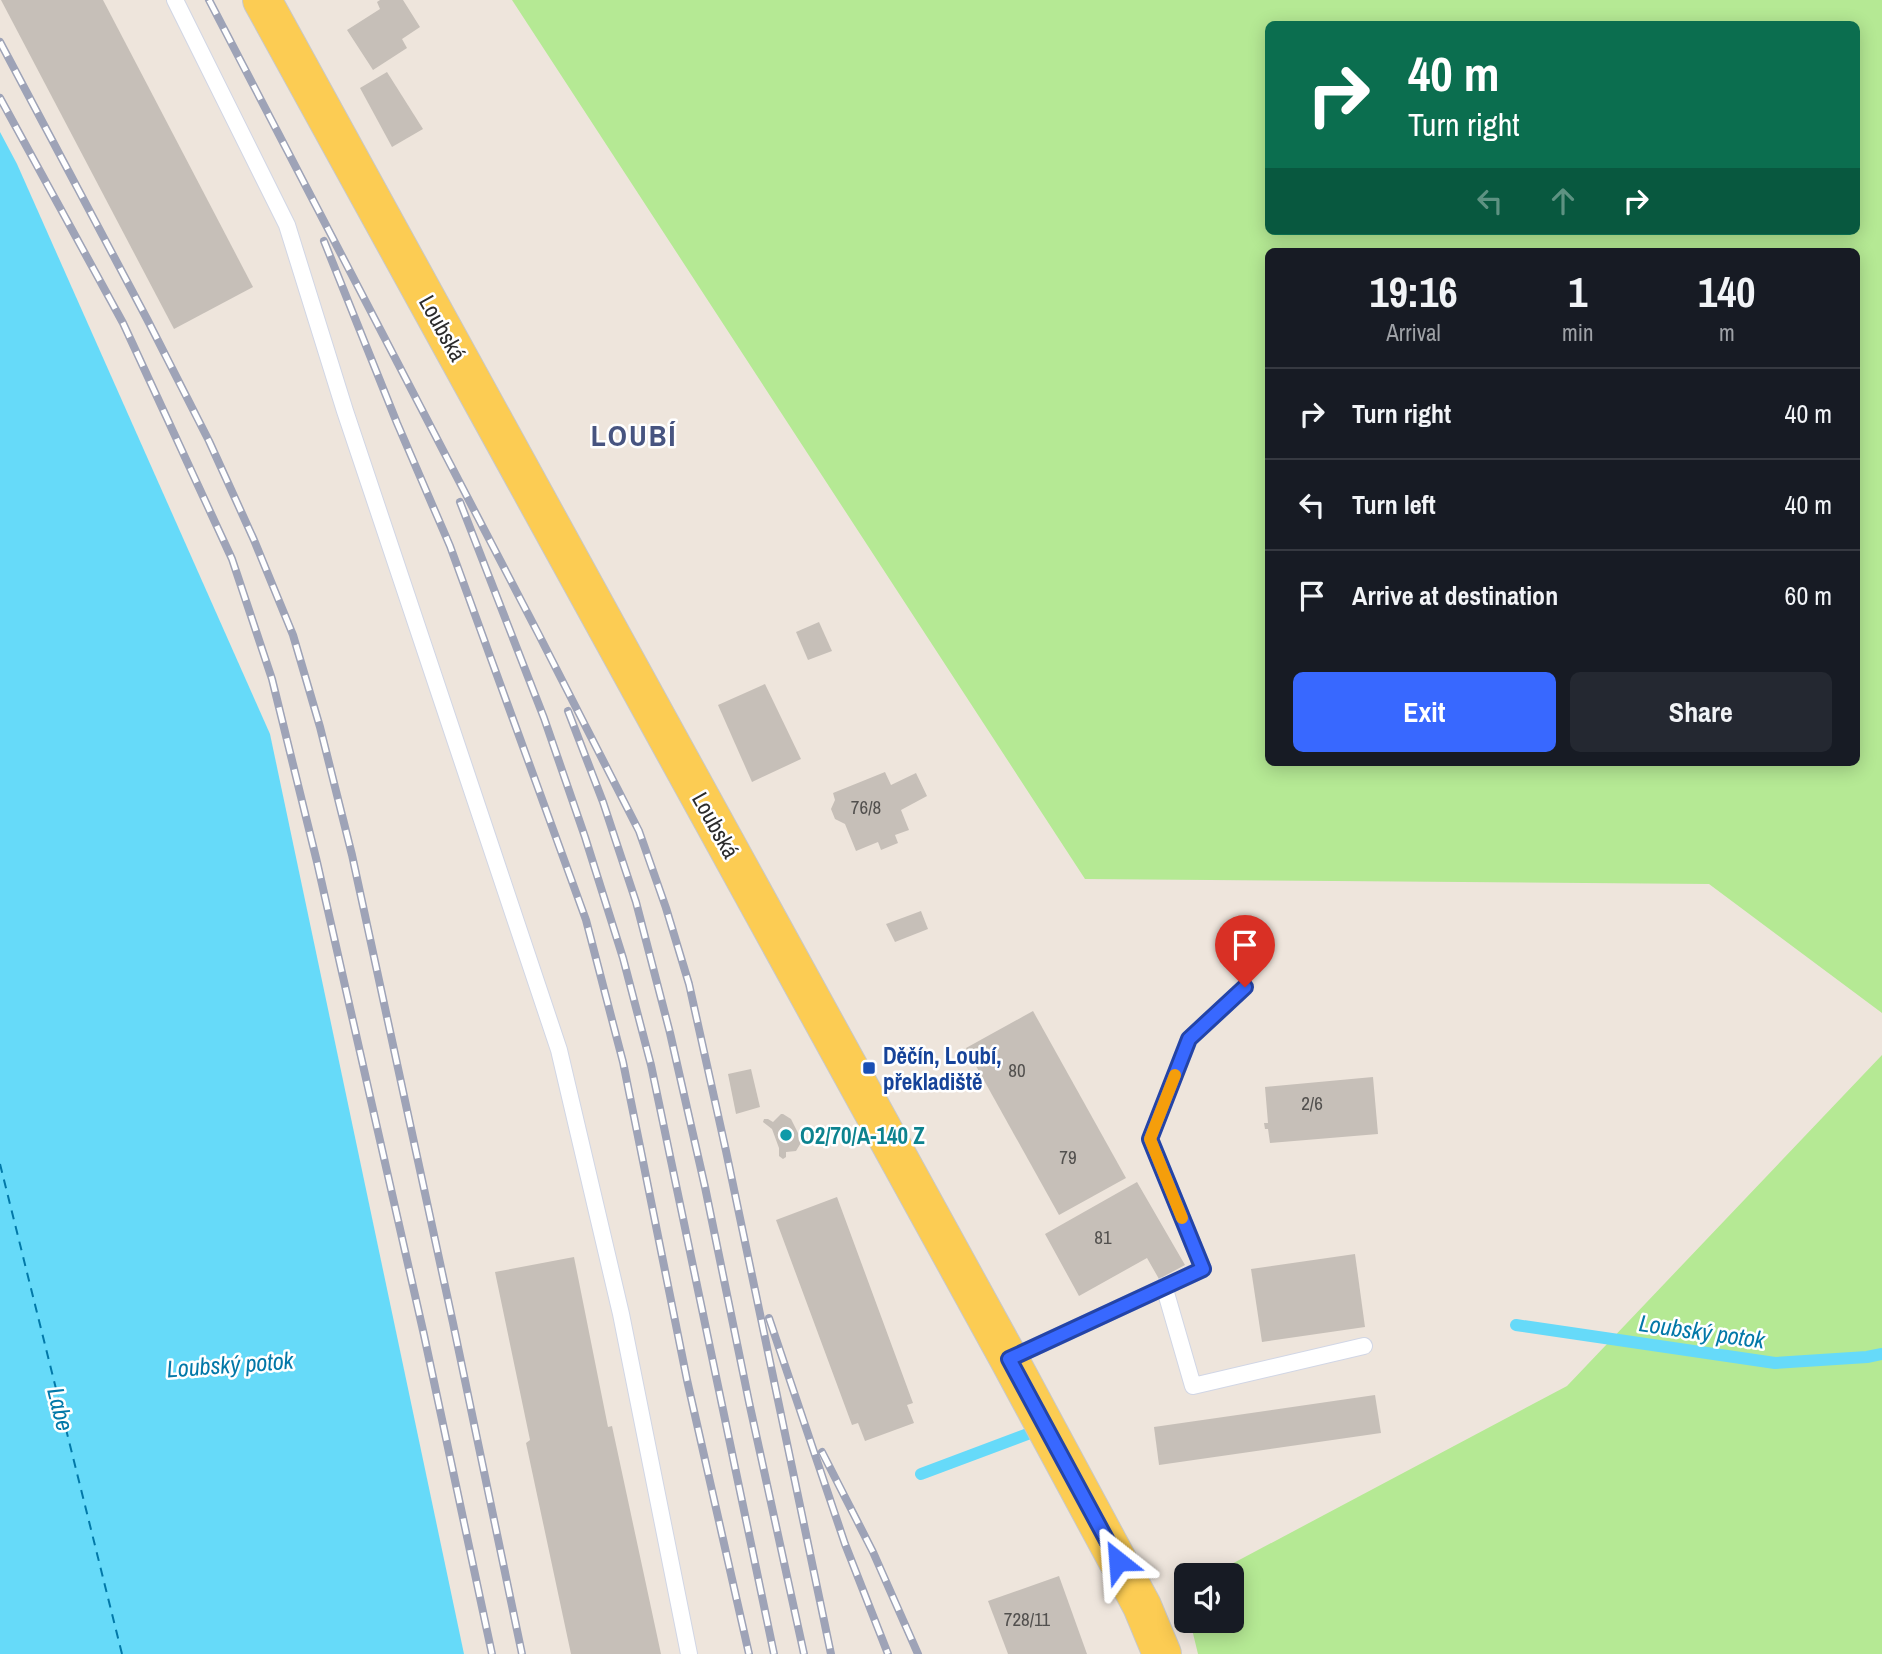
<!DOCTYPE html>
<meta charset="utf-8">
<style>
body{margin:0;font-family:"Archivo Narrow",sans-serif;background:#242831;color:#f1f3f6;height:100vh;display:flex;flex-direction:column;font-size:26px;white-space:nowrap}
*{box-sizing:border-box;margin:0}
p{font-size:23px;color:#9ea1a6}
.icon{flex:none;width:38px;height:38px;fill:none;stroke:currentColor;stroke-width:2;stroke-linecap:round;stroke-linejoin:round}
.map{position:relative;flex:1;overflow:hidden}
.drawer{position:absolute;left:1265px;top:248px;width:595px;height:518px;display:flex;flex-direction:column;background:#171b24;border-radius:10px;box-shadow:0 4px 18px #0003}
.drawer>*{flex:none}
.top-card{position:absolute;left:1265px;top:21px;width:595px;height:214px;border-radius:10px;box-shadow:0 4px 18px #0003;background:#0b6e4f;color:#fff;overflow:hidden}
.tools{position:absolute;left:1174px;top:1563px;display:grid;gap:14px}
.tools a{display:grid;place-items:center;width:70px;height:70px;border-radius:10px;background:#171b24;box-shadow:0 4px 18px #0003;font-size:35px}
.pin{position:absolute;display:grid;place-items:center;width:60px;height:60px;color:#fff;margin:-72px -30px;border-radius:50% 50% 50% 0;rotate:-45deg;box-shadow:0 0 7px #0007}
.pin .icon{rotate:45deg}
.me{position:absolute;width:77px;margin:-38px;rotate:332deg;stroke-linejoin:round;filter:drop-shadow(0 0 5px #0008)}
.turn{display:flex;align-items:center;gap:24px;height:147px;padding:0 28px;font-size:32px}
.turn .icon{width:91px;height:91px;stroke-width:2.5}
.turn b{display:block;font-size:49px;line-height:60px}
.lanes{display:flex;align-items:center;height:66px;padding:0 28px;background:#0003;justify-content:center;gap:35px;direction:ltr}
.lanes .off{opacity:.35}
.eta{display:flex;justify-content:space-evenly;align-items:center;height:119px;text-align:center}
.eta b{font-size:42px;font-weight:700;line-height:49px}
.primary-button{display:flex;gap:14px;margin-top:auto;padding:14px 28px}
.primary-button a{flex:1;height:80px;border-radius:10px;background:#3868ff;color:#fff;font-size:28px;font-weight:700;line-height:80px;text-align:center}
.primary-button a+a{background:#242831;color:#f1f3f6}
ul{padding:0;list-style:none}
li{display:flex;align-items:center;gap:21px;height:91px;padding:0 28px;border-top:2px solid #363941}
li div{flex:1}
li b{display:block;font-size:26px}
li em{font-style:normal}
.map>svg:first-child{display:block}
</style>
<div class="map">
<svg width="1882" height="1654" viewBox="0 0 1882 1654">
<rect width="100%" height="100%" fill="#eee5dc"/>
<g fill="#b5e994" fill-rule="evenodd">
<path d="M512 0H1882V1013L1709 884 1085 879ZM1269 24H1857V231H1269ZM1269 252H1857V763H1269Z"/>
<polygon points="1882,1055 1882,1654 1198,1654 1190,1621 1232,1620 1232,1575 1211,1575 1567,1386"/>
</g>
<polygon fill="#66daf9" points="0,132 17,164 270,734 464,1654 0,1654"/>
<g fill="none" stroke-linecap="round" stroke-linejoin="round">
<g stroke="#66daf9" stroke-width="12">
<polyline points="1516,1325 1775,1363 1867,1357 1882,1354"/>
<polyline points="921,1474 1033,1432"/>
</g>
<polyline stroke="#0278a8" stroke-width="2" stroke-dasharray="9 7" stroke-linecap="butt" points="0,1164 122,1654"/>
</g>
<g fill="#c6bfb8">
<polygon points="1,0 103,0 253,287 174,329"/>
<polygon points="380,0 403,0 420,27 402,39 407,48 373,70 347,30 380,9 377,2"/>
<polygon points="387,72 423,129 392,147 360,88"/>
<polygon points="819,622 832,651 808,660 796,632"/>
<polygon points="765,684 801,759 752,782 718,705"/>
<polygon points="885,772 891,785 916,773 927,796 901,810 909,830 895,835 898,843 881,850 878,842 856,851 845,824 835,819 831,809 835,800 833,793"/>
<polygon points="921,911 928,929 895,942 886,924"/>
<polygon points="1033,1011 1126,1178 1059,1215 966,1048"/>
<polygon points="751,1069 760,1107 736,1114 728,1074"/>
<polygon points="1373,1077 1378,1134 1270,1143 1268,1129 1265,1129 1264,1123 1268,1123 1265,1087"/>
<polygon points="781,1114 783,1114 791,1119 802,1141 796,1151 786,1152 786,1157 783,1159 779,1156 779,1148 772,1129 763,1122 764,1119 768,1119 773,1122"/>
<polygon points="1137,1182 1185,1265 1159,1279 1147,1258 1079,1296 1045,1234"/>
<polygon points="837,1197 913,1403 907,1405 914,1423 865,1441 858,1423 852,1425 776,1220"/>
<polygon points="1355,1254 1365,1327 1262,1342 1251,1269"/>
<polygon points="574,1257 608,1427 612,1426 661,1654 571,1654 526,1443 530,1440 495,1272"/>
<polygon points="1375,1395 1381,1433 1159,1465 1154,1427"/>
<polygon points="1059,1576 1087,1654 1008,1654 988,1601"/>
</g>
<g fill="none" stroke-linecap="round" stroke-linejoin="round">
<g stroke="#d1d6e5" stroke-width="18">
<g id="lane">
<polyline points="175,0 287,225 345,411 559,1050 621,1314 689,1654"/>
<polyline points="1164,1286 1193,1386 1364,1346"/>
<polyline points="1009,1359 1203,1269 1150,1139 1189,1039 1245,987"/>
</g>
</g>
<g stroke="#c8c8c8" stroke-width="40">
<polyline id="primary" points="262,0 1009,1359 1142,1606 1162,1654"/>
</g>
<use href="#lane" stroke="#fff" stroke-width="16"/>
<use href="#primary" stroke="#fccc53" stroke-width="38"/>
<g stroke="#9ea3b7" stroke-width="8">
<g id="rail">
<polyline points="209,0 539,635 639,831 666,908 689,984 726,1151 831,1654"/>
<polyline points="0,42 147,319 209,441 254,540 293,635 320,727 352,855 453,1323 522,1654"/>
<polyline points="0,98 123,323 232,559 272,679 317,862 424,1335 492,1654"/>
<polyline points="324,241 397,423 450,546 586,920 623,1062 687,1380 749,1654"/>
<polyline points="460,502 544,718 585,837 623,958 651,1065 774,1654"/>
<polyline points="568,711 603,802 636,902 670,1033 705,1187 749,1402 804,1654"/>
<polyline points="769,1318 845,1544 888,1654"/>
<polyline points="822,1452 873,1552 918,1654"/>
</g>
</g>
<use href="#rail" stroke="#fff" stroke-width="5" stroke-dasharray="16" stroke-linecap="butt"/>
</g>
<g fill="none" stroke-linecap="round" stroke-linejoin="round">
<g stroke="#2444a6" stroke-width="18">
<polyline id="route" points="1118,1561 1009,1359 1203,1269 1150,1139 1189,1039 1245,987"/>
</g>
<use href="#route" stroke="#3868ff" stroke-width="12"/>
<polyline stroke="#f59e0b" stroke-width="12" points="1175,1075 1150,1139 1182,1218"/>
</g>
<rect fill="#1a4fb4" stroke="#fff" stroke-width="2.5" x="862" y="1061" width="14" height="14" rx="3.5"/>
<circle fill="#0f9aa8" stroke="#fff" stroke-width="2.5" cx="786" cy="1135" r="7"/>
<g text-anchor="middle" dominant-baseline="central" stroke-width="5" stroke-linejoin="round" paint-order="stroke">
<g font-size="19" fill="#52504e">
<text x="866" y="807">76/8</text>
<text x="1017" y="1070">80</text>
<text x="1312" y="1103">2/6</text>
<text x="1068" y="1157">79</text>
<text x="1103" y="1237">81</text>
<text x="1027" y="1619">728/11</text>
</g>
<g font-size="23" fill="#2b2b2b" stroke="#fff">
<text transform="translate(443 328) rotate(61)">Loubská</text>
<text transform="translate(716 825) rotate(61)">Loubská</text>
</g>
<g font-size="23" font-weight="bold" fill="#164399" stroke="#fff" text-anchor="start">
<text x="883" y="1055">Děčín, Loubí,<tspan x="883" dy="26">překladiště</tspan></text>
</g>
<g font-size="23" font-weight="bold" fill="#0d838f" stroke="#fff" text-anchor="start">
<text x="800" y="1135">O2/70/A-140 Z</text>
</g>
<g font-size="24" font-style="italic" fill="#0278a8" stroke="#fff">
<text transform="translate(1702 1331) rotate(8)">Loubský potok</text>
<text transform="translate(230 1364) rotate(-4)">Loubský potok</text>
<text transform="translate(61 1409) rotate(76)">Labe</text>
</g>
<g font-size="30" font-weight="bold" letter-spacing="2" fill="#475480" stroke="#fff">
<text x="634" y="435">LOUBÍ</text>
</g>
</g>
</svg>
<div class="tools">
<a><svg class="icon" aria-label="sound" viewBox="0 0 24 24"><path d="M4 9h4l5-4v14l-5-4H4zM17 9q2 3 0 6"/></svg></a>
</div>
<div class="pin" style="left:1245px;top:987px;background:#d93025"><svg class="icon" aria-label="arrive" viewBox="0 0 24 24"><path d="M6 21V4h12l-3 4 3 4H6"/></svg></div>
<svg class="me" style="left:1118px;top:1561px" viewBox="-20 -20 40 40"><path d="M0-17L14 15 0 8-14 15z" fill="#3868ff" stroke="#fff" stroke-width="4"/></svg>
<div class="top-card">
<div class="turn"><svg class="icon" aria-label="right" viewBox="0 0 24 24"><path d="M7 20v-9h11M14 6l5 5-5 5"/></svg><div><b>40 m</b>Turn right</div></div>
<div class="lanes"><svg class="icon off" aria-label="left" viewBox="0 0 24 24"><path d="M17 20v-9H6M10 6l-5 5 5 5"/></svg><svg class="icon off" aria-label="ahead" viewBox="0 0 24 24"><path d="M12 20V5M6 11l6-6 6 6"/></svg><svg class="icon" aria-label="right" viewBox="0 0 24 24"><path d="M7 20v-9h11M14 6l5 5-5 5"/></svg></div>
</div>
<section class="drawer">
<div class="eta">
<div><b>19:16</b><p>Arrival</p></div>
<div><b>1</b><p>min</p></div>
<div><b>140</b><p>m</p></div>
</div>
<ul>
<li><svg class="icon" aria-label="right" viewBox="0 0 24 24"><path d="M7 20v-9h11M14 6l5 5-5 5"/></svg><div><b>Turn right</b></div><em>40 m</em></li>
<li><svg class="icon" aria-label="left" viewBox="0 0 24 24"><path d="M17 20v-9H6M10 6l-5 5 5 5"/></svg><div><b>Turn left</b></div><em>40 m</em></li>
<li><svg class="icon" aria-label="arrive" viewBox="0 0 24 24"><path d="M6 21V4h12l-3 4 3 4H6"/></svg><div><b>Arrive at destination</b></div><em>60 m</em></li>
</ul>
<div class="primary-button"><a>Exit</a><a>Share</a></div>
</section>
</div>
